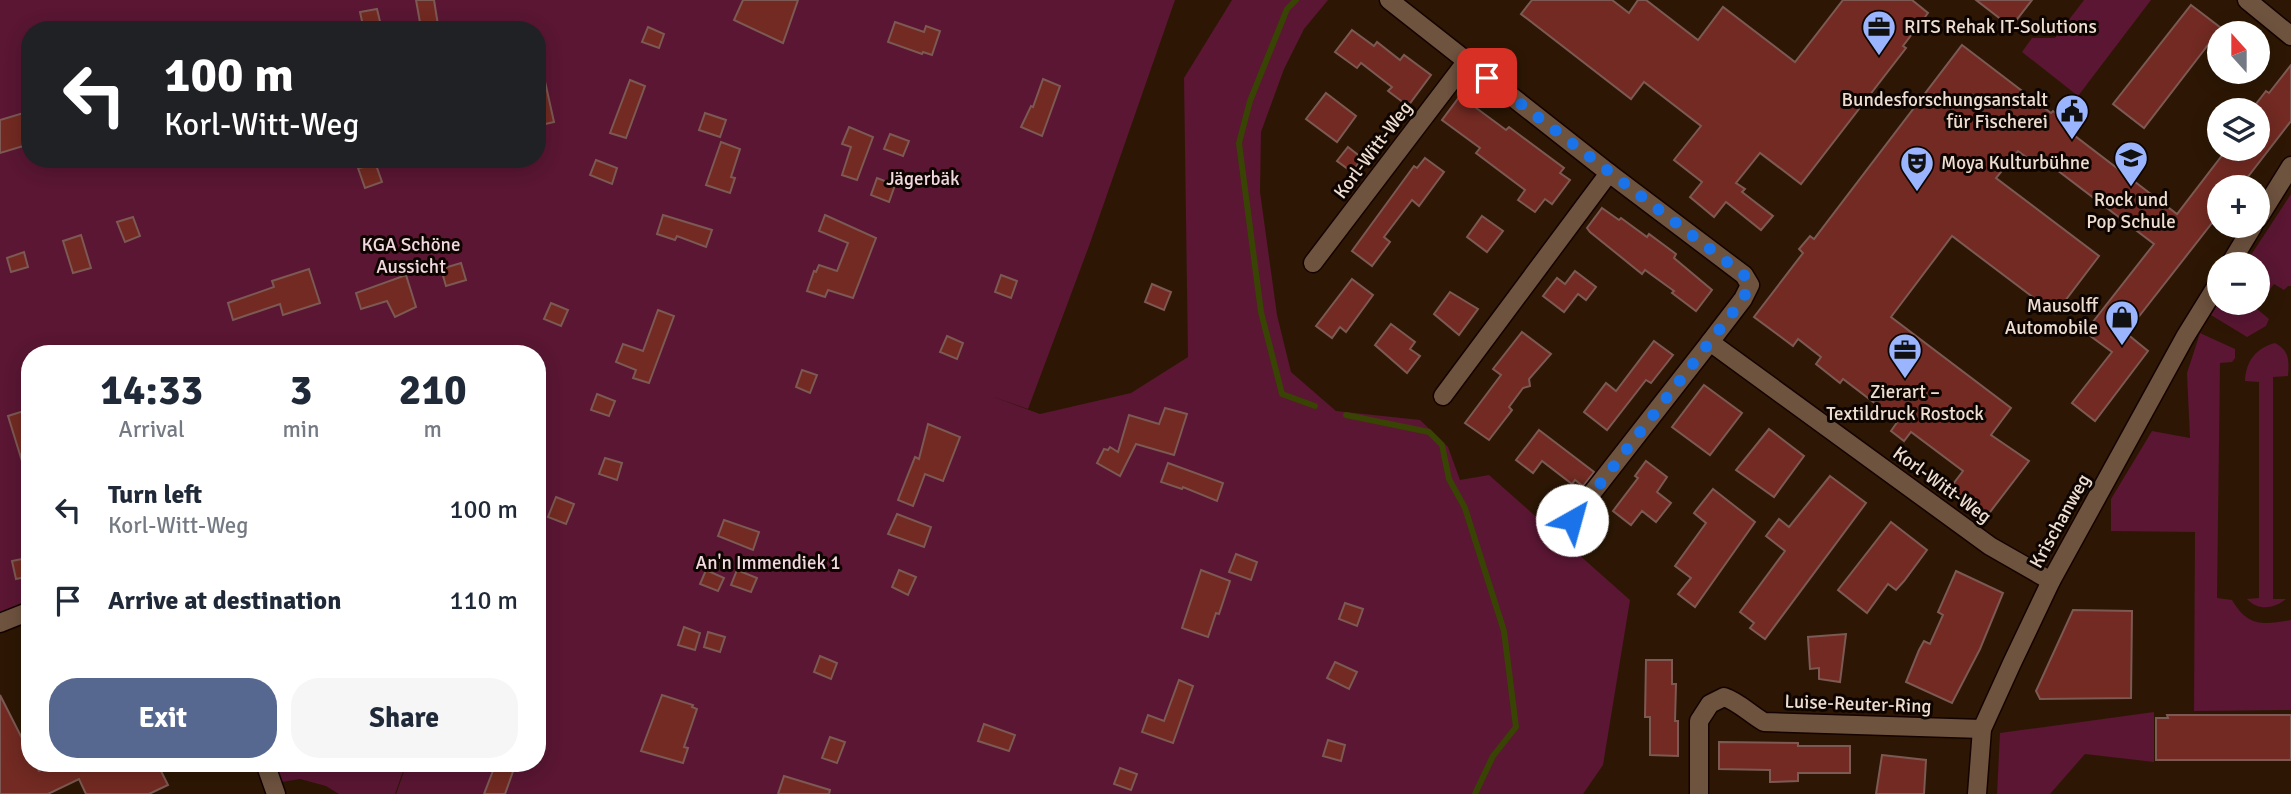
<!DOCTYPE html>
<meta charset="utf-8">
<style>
body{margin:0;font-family:Signika,sans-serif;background:#f6f6f7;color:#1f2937;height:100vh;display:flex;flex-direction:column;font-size:26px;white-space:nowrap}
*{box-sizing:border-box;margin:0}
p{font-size:23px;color:#747a83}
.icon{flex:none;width:38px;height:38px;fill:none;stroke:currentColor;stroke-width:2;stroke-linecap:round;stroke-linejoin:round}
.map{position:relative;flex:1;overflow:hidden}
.sheet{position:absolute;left:21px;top:345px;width:525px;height:427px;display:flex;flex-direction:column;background:#fff;border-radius:28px;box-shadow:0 4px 18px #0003}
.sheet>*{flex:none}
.top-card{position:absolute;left:21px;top:21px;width:525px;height:147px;border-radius:28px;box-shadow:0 4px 18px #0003;background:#202124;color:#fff;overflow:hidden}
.needle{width:46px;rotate:339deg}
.buttons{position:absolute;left:2207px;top:21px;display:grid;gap:14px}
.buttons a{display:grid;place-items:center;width:63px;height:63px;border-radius:50%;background:#fff;box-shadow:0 4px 18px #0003;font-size:35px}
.pin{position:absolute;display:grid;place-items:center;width:60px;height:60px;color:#fff;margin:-30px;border-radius:14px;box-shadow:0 4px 10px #0006}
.me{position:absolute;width:77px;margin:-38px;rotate:38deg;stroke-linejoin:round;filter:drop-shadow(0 0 5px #0008)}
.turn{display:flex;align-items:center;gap:24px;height:147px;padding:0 28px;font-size:32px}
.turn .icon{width:91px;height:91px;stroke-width:2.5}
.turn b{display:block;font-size:49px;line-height:60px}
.eta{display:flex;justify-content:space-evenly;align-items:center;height:119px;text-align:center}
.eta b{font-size:42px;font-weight:700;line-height:49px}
.cta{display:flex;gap:14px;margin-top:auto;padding:14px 28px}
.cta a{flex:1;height:80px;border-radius:28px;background:#566890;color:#fff;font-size:28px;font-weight:700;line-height:80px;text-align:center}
.cta a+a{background:#f6f6f7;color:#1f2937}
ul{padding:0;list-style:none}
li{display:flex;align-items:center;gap:21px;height:91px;padding:0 28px}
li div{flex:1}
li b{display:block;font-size:26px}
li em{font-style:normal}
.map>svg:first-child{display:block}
</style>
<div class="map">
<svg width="2291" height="794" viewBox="0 0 2291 794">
<rect width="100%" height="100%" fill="#2d1704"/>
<g fill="#5a1633" fill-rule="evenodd">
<path d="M0 0H1175L1089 246 1028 409 991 396 1040 414 1131 393 1188 357 1184 78 1232 0H1328L1304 29 1284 69 1261 132 1260 192 1277 315 1291 372 1336 411 1420 420 1448 447 1460 480 1489 475 1630 600 1603 765 1583 794H396L407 763H537V354H30V604L0 615ZM30 30H537V159H30Z"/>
<polygon points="2084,0 2151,0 2078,96 2022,52 2032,38 2055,38"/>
<polygon points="2291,194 2291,286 2288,286 2284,290 2274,284 2256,308 2269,319 2266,326 2247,337 2211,315 2219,303 2258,303 2258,264 2245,264"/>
<path d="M2200 333 2235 349V358L2232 362 2220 363 2217 598 2232 600C2248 627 2263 625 2291 620V710L2194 711 2195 532 2111 531V499L2152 431 2190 438 2187 373Z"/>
<path d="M2275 343C2290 351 2289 361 2288 376L2273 377V599H2286C2274 609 2258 611 2247 599L2259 598V382L2245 381C2246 361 2256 348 2275 343Z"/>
<polygon points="2154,712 2154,762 2085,754 2050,794 1997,794 2000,733"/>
<polygon points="276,763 406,763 395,794 339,794 326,786 300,779 282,782"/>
</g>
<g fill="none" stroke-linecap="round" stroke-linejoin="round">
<g stroke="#384304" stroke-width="6">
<polyline points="1296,0 1287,9 1250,101 1239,143 1261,312 1282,394 1315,406"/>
<polyline points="1346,415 1429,432 1442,445 1449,479 1465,508 1504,631 1516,727 1493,756 1475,794"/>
</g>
</g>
<g fill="#722a22" stroke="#7c5953" stroke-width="2">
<polygon points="416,0 434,0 438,25 421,28"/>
<polygon points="743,0 798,0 783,43 734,20"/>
<polygon points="1532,0 1612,0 1629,13 1638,0 1646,0 1698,40 1723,7 1795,62 1843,0 1912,0 1928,13 1903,46 1906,48 1801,184 1760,153 1736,183 1745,189 1742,192 1773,216 1761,230 1726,202 1714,217 1690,197 1702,182 1674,160 1701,126 1644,82 1631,99 1521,14"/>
<polygon points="1976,0 2032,0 2011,27"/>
<polygon points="2191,5 2221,28 2144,128 2113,104"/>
<polygon points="377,9 382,30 364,30 360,12"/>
<polygon points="895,22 924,32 926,26 940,31 932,55 923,52 922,54 888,42"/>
<polygon points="648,27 664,34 659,48 642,42"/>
<polygon points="1352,30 1374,46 1377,42 1400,60 1404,55 1431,75 1408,106 1388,91 1392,87 1361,63 1357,68 1335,52"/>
<polygon points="1962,45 2051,113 2053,111 2070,124 2066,129 2177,214 2227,149 2258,149 2258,109 2259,107 2256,104 2266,91 2269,93 2291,65 2291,121 2240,187 2219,187 2219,214 2126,333 2148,351 2095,421 2072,403 2112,352 2085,332 2154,244 2049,164 2044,170 2018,151 1996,178 2099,256 2055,314 1952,236 1891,317 2011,408 1991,435 2029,461 1987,516 1950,488 1963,471 1911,432 1904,441 1891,431 1898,421 1843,379 1840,383 1816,364 1821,357 1798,339 1793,346 1754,317 1803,253 1799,249 1810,236 1814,239"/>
<polygon points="544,77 554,122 537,126 537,78"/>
<polygon points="1043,79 1060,86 1042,136 1021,127 1031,106 1033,107"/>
<polygon points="630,80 645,86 626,138 610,133"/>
<polygon points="1326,93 1356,116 1337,142 1306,119"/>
<polygon points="1460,96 1506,130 1509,127 1564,168 1560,173 1570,180 1552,204 1545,199 1535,212 1518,200 1525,190 1476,153 1480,148 1442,120"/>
<polygon points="30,111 30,144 0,153 0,120"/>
<polygon points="705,113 726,120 720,137 699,130"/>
<polygon points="849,127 873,137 857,180 842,175 851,147 842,144"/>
<polygon points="890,134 909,141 903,156 884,149"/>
<polygon points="721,142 740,149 731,177 735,178 730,193 706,185"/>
<polygon points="1348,147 1362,158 1352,172 1337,161"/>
<polygon points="1425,158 1444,172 1419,206 1412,200 1384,237 1390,242 1372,266 1352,251 1414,166 1417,168"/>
<polygon points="596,160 617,168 612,184 590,175"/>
<polygon points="376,165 382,182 365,188 358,168"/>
<polygon points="877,178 895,185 889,202 871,195"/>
<polygon points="1602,208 1619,220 1621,218 1647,237 1649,234 1676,254 1674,258 1712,290 1696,311 1672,293 1674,291 1645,270 1642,274 1590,232 1587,228"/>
<polygon points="663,215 712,230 706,247 677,236 675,240 657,234"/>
<polygon points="825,215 876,238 853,298 828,290 825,297 807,291 814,271 816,272 819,265 837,271 848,243 819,231"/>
<polygon points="1482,216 1503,231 1487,252 1467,237"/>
<polygon points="133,217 140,236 125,242 117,222"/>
<polygon points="81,235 91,268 73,273 63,241"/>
<polygon points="24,252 28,267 11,272 7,258"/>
<polygon points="461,263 466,280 446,286 441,269"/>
<polygon points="309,269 320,303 283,315 280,304 233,320 228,303 274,287 272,281"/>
<polygon points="1575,271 1596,287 1586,300 1578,294 1564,312 1543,296 1557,278 1565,284"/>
<polygon points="406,275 416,307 395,317 387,301 361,309 356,293"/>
<polygon points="1001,275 1017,281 1011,298 995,292"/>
<polygon points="1352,279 1373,295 1346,332 1340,327 1332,338 1316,326"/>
<polygon points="1152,284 1171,292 1164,310 1145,302"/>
<polygon points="1450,292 1478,309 1459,335 1434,314"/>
<polygon points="551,303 568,310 561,326 544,319"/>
<polygon points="658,310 674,316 649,383 633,378 636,370 616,362 623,344 643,351"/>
<polygon points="1391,324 1415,342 1410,349 1420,356 1407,373 1375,345"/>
<polygon points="1522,332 1551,354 1529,379 1530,386 1523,388 1509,407 1512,410 1489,440 1465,423 1501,375 1493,369"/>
<polygon points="947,336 963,343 957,359 940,352"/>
<polygon points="1654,341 1673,355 1651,383 1646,380 1607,430 1584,412 1606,383 1616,391"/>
<polygon points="802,370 817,375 810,393 796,387"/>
<polygon points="1704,385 1742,413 1710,455 1672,427"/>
<polygon points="597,394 615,401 609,416 591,410"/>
<polygon points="1165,408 1187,414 1174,455 1136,444 1120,476 1097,463 1104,449 1108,450 1110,447 1118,452 1129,415 1159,424"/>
<polygon points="30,409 30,474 26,474 8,416"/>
<polygon points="928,424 960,437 943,481 925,474 913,506 898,500 915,457 919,459"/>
<polygon points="1769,429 1804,456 1774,497 1736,470"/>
<polygon points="1539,430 1594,472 1583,486 1575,480 1572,484 1542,461 1533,473 1516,460"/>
<polygon points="605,458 622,463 617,480 599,474"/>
<polygon points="1646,461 1667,477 1657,492 1671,503 1656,522 1642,511 1631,525 1613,511 1638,478 1635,476"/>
<polygon points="1168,463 1223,483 1217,501 1183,487 1182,489 1161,482"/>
<polygon points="1830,476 1866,503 1765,639 1750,628 1754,623 1740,612 1785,551 1766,536 1779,519 1789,527"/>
<polygon points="1713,489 1755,522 1695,607 1678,594 1691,578 1675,566 1706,523 1694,513"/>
<polygon points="556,497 574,504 566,524 548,517"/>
<polygon points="897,514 931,527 924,547 888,534"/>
<polygon points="724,520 759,532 753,550 718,536"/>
<polygon points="1891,522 1927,550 1904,581 1896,590 1888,584 1867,613 1838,590"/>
<polygon points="1236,554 1257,562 1251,580 1229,572"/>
<polygon points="27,558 30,576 16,579 12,561"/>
<polygon points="706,570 724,578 718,591 700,584"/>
<polygon points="737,570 757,578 751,592 731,585"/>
<polygon points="899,570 916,577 908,595 892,587"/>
<polygon points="1201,570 1230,581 1219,614 1216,613 1208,637 1182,628"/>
<polygon points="1956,571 2003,593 1980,649 1952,703 1906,682 1919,650 1924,641 1930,644 1943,615 1938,612"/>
<polygon points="1345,603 1363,609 1357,626 1339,619"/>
<polygon points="2073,610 2132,611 2131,698 2040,699 2036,691"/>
<polygon points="684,627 700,633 695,650 678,645"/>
<polygon points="708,632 725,637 720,652 704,647"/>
<polygon points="1846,634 1840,682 1819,679 1819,668 1810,669 1808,637"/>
<polygon points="820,656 837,663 831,679 814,672"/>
<polygon points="1646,660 1672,660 1672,684 1676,684 1675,721 1678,721 1678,756 1650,755 1650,717 1645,717"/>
<polygon points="1335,662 1357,672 1349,689 1327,678"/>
<polygon points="1179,680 1193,686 1173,743 1142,732 1148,715 1164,721"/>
<polygon points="0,695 30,754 30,763 35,763 39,771 55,763 157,763 168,785 149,794 86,794 79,779 48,794 0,794"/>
<polygon points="662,695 693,705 692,707 697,709 684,747 688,748 683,763 641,751"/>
<polygon points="2167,715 2291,715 2291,760 2156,760 2156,718 2168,718"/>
<polygon points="984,724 1015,735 1009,751 978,741"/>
<polygon points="830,737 845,742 837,763 822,758"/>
<polygon points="1328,740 1345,745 1341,761 1323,756"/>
<polygon points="1719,742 1798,743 1798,746 1850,746 1850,773 1798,773 1798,781 1770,782 1770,770 1719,769"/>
<polygon points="1882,755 1926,760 1924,794 1876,794"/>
<polygon points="496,763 516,763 505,794 484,794"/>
<polygon points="1120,768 1137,774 1131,790 1114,784"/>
<polygon points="784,776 830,790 829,794 778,794"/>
</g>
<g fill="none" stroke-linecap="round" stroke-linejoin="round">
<g stroke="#140300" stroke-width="21">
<g id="minor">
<polyline points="1389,0 1609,173 1744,275 1750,285 1743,299 1710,342 1990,546 2051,581"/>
<polyline points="2258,219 2291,166"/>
<polyline points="1313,263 1466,62"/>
<polyline points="2230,264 2253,226"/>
<polyline points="1443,396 1609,173"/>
<polyline points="1571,520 1710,342"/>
<polyline points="0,623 30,611"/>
<polyline points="265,763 276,794"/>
<path d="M1699 794V721L1710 704 1724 697C1739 702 1750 714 1764 722L1982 729"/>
<polyline points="1977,794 1982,729 2012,663 2051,581 2185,337 2219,282"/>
</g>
</g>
<g stroke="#140300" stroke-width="21">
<polyline id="tertiary" points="2247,0 2291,36"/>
</g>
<use href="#minor" stroke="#6e533f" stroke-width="18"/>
<use href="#tertiary" stroke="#6e533f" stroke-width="18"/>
</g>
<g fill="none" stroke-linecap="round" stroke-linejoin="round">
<polyline stroke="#1a73e8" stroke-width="12" stroke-dasharray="0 21.6" points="1487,78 1744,275 1749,285 1743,299 1572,520"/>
</g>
<defs>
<g id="office-pin" transform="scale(1.75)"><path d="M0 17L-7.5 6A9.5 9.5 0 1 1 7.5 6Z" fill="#9ab5fd" stroke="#0e0501"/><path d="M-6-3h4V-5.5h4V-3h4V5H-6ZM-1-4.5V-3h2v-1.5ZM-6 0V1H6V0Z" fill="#111"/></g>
<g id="civic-pin" transform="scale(1.75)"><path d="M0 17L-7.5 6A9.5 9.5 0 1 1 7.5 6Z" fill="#9ab5fd" stroke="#0e0501"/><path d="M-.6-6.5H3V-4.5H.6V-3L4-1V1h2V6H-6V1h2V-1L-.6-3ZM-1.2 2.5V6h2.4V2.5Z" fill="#111"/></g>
<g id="school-pin" transform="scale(1.75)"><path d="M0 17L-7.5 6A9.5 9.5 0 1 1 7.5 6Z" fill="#9ab5fd" stroke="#0e0501"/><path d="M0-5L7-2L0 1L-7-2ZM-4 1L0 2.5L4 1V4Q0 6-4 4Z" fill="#111"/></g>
<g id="theatre-pin" transform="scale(1.75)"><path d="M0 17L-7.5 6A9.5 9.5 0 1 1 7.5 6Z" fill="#9ab5fd" stroke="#0e0501"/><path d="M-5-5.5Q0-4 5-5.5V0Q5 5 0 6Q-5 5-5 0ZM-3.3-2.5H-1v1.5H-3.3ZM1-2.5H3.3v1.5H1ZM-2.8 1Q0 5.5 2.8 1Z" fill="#111"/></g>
<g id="shop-pin" transform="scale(1.75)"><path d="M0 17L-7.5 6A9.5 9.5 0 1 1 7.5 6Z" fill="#9ab5fd" stroke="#0e0501"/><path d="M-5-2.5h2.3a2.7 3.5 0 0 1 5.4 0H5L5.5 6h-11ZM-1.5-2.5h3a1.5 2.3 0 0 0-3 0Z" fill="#111"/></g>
</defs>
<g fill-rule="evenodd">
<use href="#office-pin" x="1879" y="27"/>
<use href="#civic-pin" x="2072" y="111"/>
<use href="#school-pin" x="2131" y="158"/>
<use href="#theatre-pin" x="1917" y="163"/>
<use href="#shop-pin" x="2122" y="317"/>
<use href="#office-pin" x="1905" y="350"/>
</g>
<g text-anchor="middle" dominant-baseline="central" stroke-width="6" stroke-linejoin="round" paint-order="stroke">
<g font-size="19" fill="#eeded2" stroke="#0e0501" text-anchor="start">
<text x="1904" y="27">RITS Rehak IT-Solutions</text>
<text x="2048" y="100" text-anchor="end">Bundesforschungsanstalt<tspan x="2048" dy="22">für Fischerei</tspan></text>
<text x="1941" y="163">Moya Kulturbühne</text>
<text x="2131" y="200" text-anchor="middle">Rock und<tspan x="2131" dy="22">Pop Schule</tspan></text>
<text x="2098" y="306" text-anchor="end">Mausolff<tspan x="2098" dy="22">Automobile</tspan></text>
<text x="1905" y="392" text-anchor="middle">Zierart –<tspan x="1905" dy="22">Textildruck Rostock</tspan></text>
</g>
<g font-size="19" fill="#eeded2" stroke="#0e0501">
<text transform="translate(1373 150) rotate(-53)">Korl-Witt-Weg</text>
<text transform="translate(1942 485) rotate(36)">Korl-Witt-Weg</text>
<text transform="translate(2060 521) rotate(-61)">Krischanweg</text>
<text transform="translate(1858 704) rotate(2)">Luise-Reuter-Ring</text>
</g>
<g font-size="19" fill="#f0d9e0" stroke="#0e0501">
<text x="923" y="179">Jägerbäk</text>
<text x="411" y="245">KGA Schöne<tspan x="411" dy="22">Aussicht</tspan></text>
<text x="768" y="563">An'n Immendiek 1</text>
</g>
</g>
</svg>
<div class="buttons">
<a><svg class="needle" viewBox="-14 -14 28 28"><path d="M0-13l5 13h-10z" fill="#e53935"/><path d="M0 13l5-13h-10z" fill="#747a83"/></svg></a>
<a><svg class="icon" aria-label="layers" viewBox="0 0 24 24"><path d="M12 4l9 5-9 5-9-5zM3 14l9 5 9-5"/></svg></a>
<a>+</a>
<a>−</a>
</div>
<div class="pin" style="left:1487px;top:78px;background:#d93025"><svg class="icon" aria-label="arrive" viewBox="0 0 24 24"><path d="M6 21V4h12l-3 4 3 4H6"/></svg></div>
<svg class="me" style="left:1572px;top:520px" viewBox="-20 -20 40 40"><circle r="19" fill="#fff"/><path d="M0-13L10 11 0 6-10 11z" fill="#1a73e8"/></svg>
<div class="top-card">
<div class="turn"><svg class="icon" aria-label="left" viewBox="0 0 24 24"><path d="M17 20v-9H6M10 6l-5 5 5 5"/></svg><div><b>100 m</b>Korl-Witt-Weg</div></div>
</div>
<section class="sheet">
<div class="eta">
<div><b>14:33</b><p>Arrival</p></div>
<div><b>3</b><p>min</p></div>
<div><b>210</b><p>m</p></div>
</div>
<ul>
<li><svg class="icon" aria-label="left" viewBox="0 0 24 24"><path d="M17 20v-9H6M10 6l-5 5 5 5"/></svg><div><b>Turn left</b><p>Korl-Witt-Weg</p></div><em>100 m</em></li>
<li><svg class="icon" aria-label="arrive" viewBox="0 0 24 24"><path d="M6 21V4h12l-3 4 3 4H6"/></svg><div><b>Arrive at destination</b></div><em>110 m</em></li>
</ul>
<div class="cta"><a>Exit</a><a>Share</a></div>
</section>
</div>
